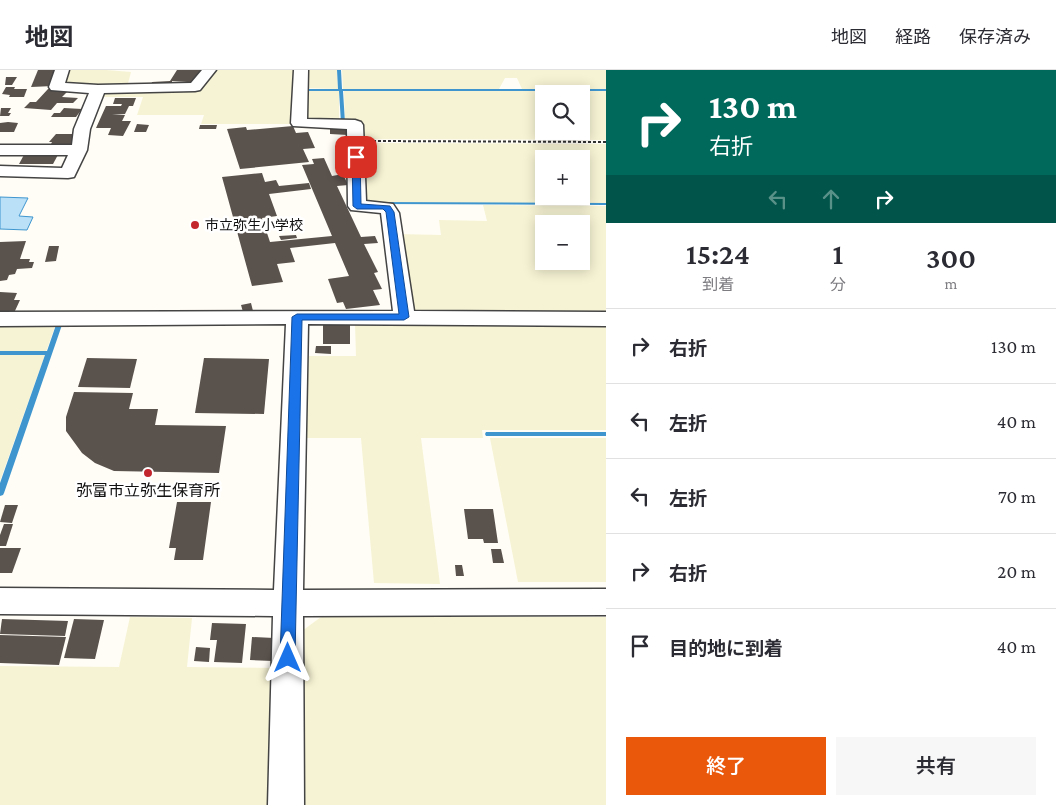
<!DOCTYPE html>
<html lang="ja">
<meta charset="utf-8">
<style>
body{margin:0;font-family:"Crimson Pro","Noto Sans JP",serif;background:#f7f7f7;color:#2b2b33;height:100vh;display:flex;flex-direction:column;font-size:19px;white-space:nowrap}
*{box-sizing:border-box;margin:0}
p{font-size:16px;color:#7c7c81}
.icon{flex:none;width:28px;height:28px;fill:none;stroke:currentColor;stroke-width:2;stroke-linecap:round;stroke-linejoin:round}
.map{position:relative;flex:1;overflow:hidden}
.sheet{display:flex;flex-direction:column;background:#fff;width:450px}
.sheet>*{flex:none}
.hud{background:#00695c;color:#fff;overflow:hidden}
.tools{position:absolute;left:535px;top:15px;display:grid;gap:10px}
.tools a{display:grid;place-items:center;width:55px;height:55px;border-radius:0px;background:#fff;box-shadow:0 2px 12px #0003;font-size:25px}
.pin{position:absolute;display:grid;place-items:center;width:42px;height:42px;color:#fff;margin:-21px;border-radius:10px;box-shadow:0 2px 8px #0006}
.me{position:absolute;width:55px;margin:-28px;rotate:0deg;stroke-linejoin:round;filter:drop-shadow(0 0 4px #0008)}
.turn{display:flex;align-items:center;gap:18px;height:105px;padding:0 20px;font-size:22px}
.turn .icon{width:65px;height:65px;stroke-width:2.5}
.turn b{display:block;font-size:35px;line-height:42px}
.lanes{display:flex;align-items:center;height:48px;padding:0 20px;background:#0003;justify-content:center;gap:25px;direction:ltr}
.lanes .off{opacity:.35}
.eta{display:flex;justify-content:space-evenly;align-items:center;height:85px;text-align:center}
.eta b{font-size:30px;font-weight:600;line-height:35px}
.button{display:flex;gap:10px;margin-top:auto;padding:10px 20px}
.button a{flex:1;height:58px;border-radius:0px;background:#ea580c;color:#fff;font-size:20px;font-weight:600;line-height:58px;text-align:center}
.button a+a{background:#f7f7f7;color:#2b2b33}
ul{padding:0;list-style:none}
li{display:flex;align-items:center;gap:15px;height:75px;padding:0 20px;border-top:1px solid #e1e1e2}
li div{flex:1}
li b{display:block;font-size:19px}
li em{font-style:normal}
header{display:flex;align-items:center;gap:30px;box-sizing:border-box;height:70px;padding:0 25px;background:#fff;border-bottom:1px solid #e1e1e2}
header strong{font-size:24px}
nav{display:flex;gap:28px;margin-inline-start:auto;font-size:18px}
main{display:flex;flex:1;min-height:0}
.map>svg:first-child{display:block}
</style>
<header>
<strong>地図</strong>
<nav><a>地図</a><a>経路</a><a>保存済み</a></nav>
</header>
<main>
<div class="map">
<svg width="606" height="735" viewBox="0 0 606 735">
<rect width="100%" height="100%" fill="#fffdf5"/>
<g fill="#f6f3d4" fill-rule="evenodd">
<polygon points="64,0 106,0 131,2 127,17 59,16"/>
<polygon points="213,0 296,0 294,54 201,54 204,45 137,45 143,27 99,27 101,22 199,18"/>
<polygon points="304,0 337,0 338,19 304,18"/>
<polygon points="342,0 606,0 606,19 522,19 517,8 505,8 499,19 343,19"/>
<polygon points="304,21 339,21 339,51 304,50"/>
<path d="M344 21H606V70L361 69 345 52ZM544 24H581V61H544Z"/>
<path d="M361 73 606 74V133H365ZM544 89H581V126H544Z"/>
<path d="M483 135 606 136V245L407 244 396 164 441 165 439 150 487 151ZM544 154H581V191H544Z"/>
<polygon points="57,251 0,411 0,252"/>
<polygon points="606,252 606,360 482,360 483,368 421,368 440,514 374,513 361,368 303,368 304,286 356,286 355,253"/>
<polygon points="490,368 606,368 606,512 518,512"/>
<polygon points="130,547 192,548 187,597 276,598 273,735 0,735 0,596 119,597"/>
<polygon points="321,547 606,547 606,735 303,735 302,561"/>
</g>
<polygon fill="#b9e0f7" stroke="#3f96cf" points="0,127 28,128 19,146 33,147 27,160 0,159"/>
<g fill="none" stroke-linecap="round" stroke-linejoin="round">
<g fill="#3f96cf" fill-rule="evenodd">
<polygon points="337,0 341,0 342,19 606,19 606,21 343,21 345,53 343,54 341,53 339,21 305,21 303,20 305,19 338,19"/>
<polygon points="377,132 606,133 606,135 379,134 377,134"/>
<polygon points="60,250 63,252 4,423 3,425 0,426 0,413 45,285 0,285 0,281 47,281 57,252"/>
<polygon points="486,362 606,362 606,366 486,366 485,364"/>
</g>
</g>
<g fill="#5a524d">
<polygon points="38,0 59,0 53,16 31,17"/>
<polygon points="177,0 202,0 192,15 187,15 187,12 172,11 172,13 179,13 179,16 151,16 152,12 170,11"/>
<polygon points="6,7 17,7 12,15 5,15"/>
<polygon points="6,17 15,17 14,19 27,19 24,27 9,27 10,25 2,24"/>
<polygon points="48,19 70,19 62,27 78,28 73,33 57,33 51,40 24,38 30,32 36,32"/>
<polygon points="115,28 136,28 133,36 129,36 125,44 112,44 125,45 122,51 131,51 123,66 108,65 111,58 96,58 106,36 121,36 122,34 113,34"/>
<polygon points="1,38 11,38 8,43 11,43 9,46 0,46"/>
<polygon points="64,38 82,39 76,47 51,47 54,43 60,43"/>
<polygon points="8,52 18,53 14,62 0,62 0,53"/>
<polygon points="137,54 149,55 146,62 134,62"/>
<polygon points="200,55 217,55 216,59 199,59"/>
<polygon points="293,56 296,63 308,62 315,78 303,79 309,92 240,99 227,59 246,57 247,60"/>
<polygon points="330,57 348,57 348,65 330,64"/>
<polygon points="56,64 76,64 70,78 49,78 52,72 49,72"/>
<rect x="340" y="68" width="9" height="9"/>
<polygon points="25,83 59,83 53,94 19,94"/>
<polygon points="324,88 332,106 343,104 348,115 337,116 361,167 375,166 378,173 364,174 378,202 374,203 382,219 373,220 380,235 346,239 343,232 337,233 328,209 349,206 335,173 290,178 295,192 277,194 283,212 252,216 222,107 262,103 265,112 276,110 279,116 309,113 311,119 269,124 277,146 262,148 270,172 332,166 302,95 314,94 312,89"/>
<polygon points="296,165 297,168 281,170 279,166"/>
<polygon points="26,171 20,189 30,189 29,192 34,192 32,198 17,199 15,204 9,205 7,210 0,211 0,172"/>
<polygon points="49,176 59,176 56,191 45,192"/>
<polygon points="0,222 17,223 14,230 20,230 14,243 0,243"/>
<polygon points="251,233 253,241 243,242 241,235"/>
<polygon points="323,254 350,255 350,274 323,274"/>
<polygon points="316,276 331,276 331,284 315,283"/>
<polygon points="87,288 137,289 130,318 78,317"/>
<polygon points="204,288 269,289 264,344 195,343"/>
<polygon points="74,322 133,323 129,339 158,339 155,355 226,356 219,403 114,401 95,393 82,383 66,361 66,347"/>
<polygon points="177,432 211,432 203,490 174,490 176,478 169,478"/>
<polygon points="5,435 18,435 12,453 0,452"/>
<polygon points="464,439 493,439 498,473 484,473 483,469 468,469"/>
<polygon points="4,454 13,454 6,476 0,476 0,465"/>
<polygon points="0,478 21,478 12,503 0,503"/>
<polygon points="491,479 501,479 504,493 493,493"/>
<polygon points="455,495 462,495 464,506 456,506"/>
<polygon points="2,549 68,551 65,566 0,564"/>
<polygon points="74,549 104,550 95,589 64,588"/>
<polygon points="212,553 246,554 242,593 214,592 217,570 210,570"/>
<polygon points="0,565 66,567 59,595 0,593"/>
<polygon points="252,567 274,568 273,591 250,590"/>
<polygon points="196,577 210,578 209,592 194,591"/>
</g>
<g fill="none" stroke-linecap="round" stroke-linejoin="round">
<g stroke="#444" stroke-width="3">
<g id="minor">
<polygon points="55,0 69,0 65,13 98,15 191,13 202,0 216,0 200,20 195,21 104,23 90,59 87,80 74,107 68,108 0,106 0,96 62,98 68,85 0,85 0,75 72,75 74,59 89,23 51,20 49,17"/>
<polygon points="294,0 308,0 307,49 355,50 361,52 363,55 366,131 393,134 399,143 414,241 606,242 606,256 308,254 303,520 606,519 606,545 303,546 304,735 268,735 273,546 0,544 0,518 274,520 286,254 0,256 0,242 393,241 381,143 351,140 348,136 347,59 293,56 291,53"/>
</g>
</g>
<polyline stroke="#333" stroke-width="2" stroke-dasharray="3 2" stroke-linecap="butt" points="373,71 606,72"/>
<use href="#minor" fill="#fff" fill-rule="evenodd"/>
</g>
<polygon fill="#1a73e8" stroke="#114b97" points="356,85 360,87 361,134 390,136 394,142 409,247 404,250 302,250 295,588 293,593 288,595 283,593 280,588 292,247 297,244 399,244 386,142 383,139 357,139 353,136 352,87"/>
<g fill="#c4262e" stroke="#fff" stroke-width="2">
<circle cx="195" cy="155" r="5"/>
<circle cx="148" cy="403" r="5"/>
</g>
<g text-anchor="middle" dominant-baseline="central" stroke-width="5" stroke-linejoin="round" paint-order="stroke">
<g font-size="14" fill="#111" stroke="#fff" text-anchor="start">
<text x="205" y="155">市立弥生小学校</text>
</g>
<g font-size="16" fill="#111" stroke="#fff">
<text x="148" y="420">弥富市立弥生保育所</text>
</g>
</g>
</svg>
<div class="tools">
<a><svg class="icon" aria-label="search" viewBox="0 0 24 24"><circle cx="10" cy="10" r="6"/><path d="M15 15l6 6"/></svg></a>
<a>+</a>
<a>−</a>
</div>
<div class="pin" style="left:356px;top:87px;background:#d93025"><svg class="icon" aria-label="arrive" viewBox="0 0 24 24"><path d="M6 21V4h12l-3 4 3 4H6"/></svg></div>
<svg class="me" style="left:288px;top:588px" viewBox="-20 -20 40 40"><path d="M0-17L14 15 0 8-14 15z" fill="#1a73e8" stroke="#fff" stroke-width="4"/></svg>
</div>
<section class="sheet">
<div class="hud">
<div class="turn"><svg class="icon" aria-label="right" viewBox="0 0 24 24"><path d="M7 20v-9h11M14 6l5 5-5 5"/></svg><div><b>130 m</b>右折</div></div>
<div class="lanes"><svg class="icon off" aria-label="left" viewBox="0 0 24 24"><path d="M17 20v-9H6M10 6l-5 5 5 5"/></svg><svg class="icon off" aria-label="ahead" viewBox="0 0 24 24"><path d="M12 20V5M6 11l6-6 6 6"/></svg><svg class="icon" aria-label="right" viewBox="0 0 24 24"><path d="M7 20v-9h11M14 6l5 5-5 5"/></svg></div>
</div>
<div class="eta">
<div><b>15:24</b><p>到着</p></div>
<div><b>1</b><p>分</p></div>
<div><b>300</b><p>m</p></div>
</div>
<ul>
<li><svg class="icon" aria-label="right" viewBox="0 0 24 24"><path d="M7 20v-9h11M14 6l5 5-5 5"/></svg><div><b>右折</b></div><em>130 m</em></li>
<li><svg class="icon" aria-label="left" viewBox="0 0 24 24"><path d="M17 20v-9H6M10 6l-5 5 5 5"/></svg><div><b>左折</b></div><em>40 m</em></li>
<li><svg class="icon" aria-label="left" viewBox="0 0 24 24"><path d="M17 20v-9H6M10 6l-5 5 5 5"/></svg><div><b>左折</b></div><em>70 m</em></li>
<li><svg class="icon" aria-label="right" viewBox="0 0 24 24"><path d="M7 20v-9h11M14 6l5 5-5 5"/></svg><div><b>右折</b></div><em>20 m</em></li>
<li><svg class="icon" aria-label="arrive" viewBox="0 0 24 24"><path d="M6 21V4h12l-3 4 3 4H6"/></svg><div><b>目的地に到着</b></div><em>40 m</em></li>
</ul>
<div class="button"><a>終了</a><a>共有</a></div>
</section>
</main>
